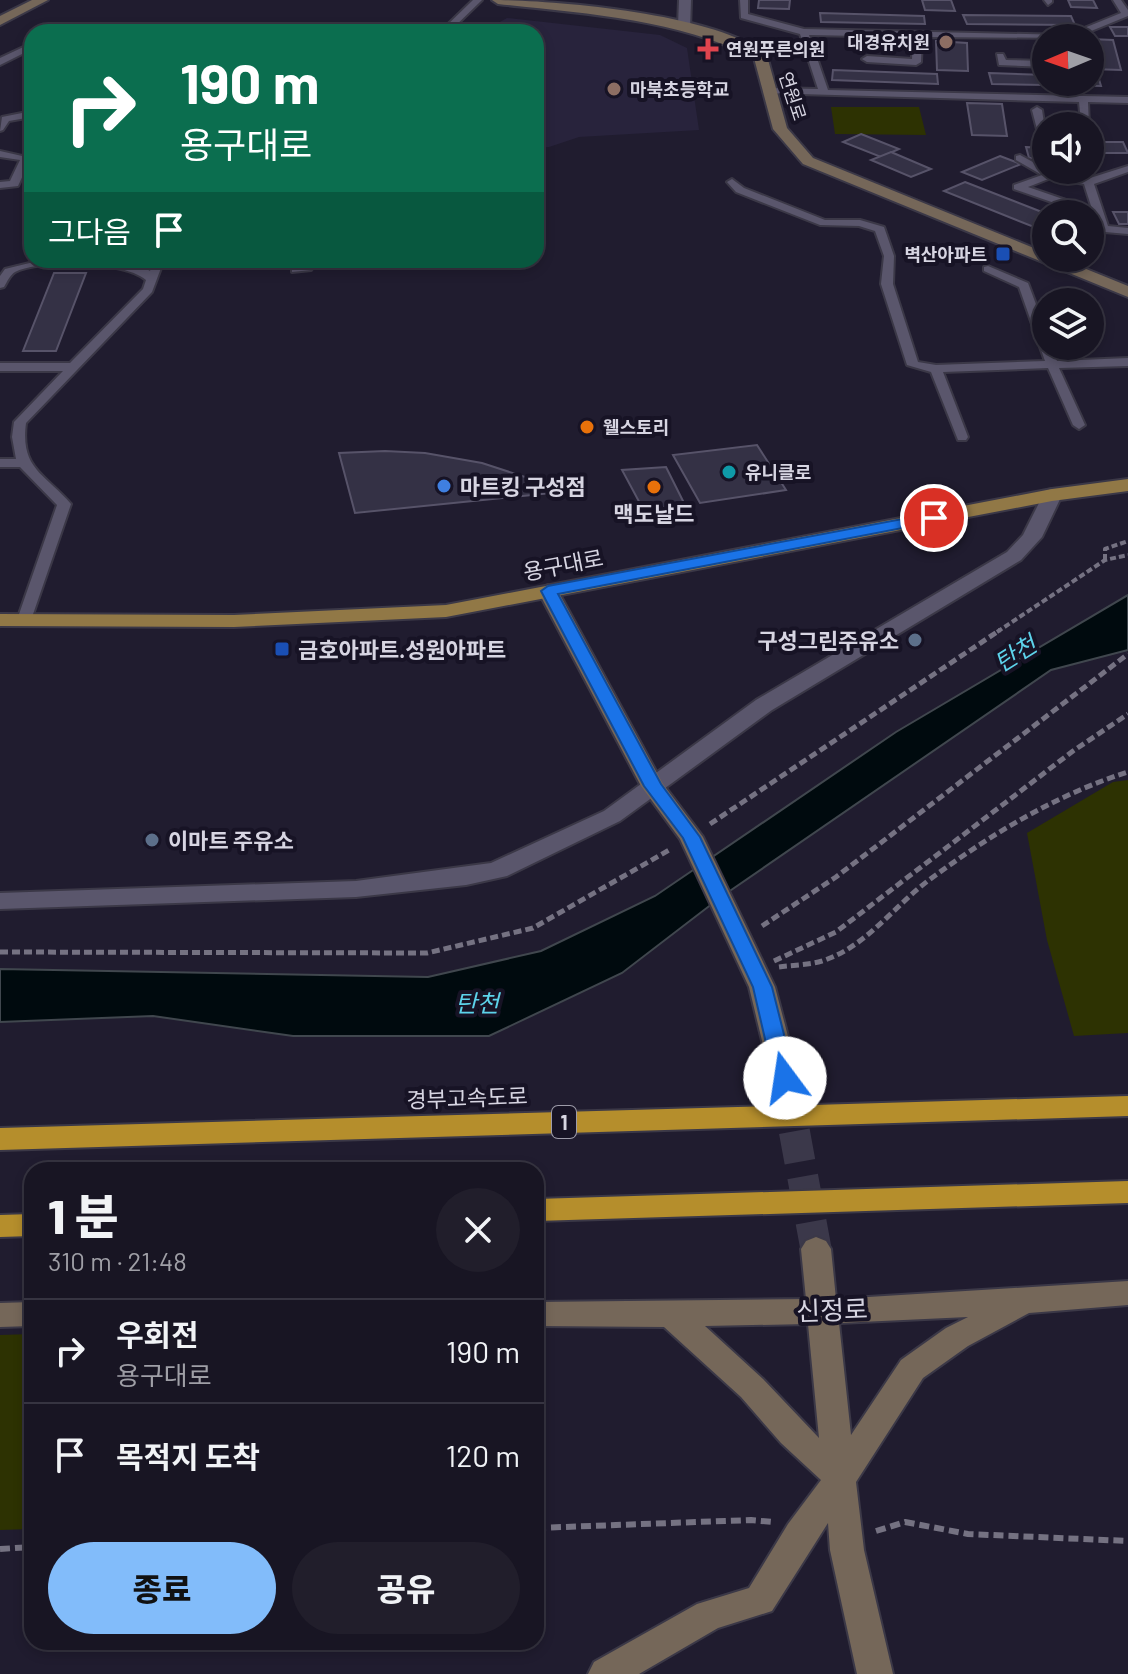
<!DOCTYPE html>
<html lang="ko">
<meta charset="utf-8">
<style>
body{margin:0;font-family:Barlow,"Noto Sans KR",sans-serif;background:#211e2b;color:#f1f3f6;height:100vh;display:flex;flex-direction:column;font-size:30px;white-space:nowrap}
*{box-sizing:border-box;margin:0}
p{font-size:26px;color:#9f9fa6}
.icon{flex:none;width:44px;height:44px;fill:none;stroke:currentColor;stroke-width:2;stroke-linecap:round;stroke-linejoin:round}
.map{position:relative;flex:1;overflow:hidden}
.drawer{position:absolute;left:24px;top:1162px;width:520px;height:488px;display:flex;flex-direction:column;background:#181523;border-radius:24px;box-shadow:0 4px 12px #0003,0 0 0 2px #363441}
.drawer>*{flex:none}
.guide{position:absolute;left:24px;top:24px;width:520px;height:244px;border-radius:24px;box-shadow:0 4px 12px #0003,0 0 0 2px #363441;background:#0b6e4f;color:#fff;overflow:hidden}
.needle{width:52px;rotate:268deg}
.tools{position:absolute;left:1032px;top:24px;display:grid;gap:16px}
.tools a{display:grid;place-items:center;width:72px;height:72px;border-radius:50%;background:#181523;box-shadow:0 4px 12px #0003,0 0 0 2px #363441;font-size:40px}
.pin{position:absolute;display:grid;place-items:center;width:68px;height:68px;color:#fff;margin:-34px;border:4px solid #fff;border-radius:50%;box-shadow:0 2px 8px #0007}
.me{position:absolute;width:88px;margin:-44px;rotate:346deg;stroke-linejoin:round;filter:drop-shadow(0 0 6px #0008)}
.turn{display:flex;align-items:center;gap:28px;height:168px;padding:0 24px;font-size:36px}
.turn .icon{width:104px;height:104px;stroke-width:2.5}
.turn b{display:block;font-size:56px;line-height:68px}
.then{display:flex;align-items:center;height:76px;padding:0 24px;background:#0003;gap:16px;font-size:30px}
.round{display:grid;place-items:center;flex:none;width:84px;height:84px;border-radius:42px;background:#211e2b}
.headline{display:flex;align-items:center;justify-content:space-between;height:136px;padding:0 24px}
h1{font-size:48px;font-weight:800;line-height:60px}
.action{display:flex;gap:16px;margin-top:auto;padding:16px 24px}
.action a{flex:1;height:92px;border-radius:48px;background:#82bcfa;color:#111;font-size:32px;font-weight:800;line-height:92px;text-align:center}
.action a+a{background:#211e2b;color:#f1f3f6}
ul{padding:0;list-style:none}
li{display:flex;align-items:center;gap:24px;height:104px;padding:0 24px;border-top:2px solid #363441}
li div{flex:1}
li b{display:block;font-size:30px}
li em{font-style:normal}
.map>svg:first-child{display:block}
</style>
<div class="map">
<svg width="1128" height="1674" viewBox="0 0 1128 1674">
<rect width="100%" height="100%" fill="#201c2f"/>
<polygon fill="#28233c" points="507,18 660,35 687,48 699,130 579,137 549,147 536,148 536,32 482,32"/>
<g fill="#2d3202">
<polygon points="831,107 919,107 926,135 835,134"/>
<polygon points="1128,780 1128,1033 1074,1036 1047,940 1027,833 1113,782"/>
<polygon points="32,1334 32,1529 0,1530 0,1335"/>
</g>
<polygon fill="#000a0e" stroke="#40474e" stroke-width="2" points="1128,595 1128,650 1051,670 721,897 622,973 489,1036 293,1036 153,1016 0,1022 0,969 428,977 541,951 655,896 896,732"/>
<g fill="#343145" stroke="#575369" stroke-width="2">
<polygon points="759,0 790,0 789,9 758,8"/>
<polygon points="922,0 951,0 955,11 925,10"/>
<polygon points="1068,0 1093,0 1097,8 1071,7"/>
<polygon points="820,13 924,16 925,24 821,22"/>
<polygon points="963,15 1071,16 1075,25 967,24"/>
<polygon points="1110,27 1128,27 1128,36 1115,36"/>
<polygon points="1090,39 1113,40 1121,70 1091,69"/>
<polygon points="936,41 967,43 968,71 937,70"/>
<polygon points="833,70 937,74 938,84 832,80"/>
<polygon points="989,73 1046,75 1046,82 1090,82 1090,76 1098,76 1101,86 992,84"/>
<polygon points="967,103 1002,104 1007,136 972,135"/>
<polygon points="861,134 899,149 881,157 843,142"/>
<polygon points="1090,142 1123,142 1128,153 1090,153"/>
<polygon points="1026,147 1046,148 1046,158 1029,158"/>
<polygon points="891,152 931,169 911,177 871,160"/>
<polygon points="1000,156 1021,164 982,180 962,172"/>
<polygon points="965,182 1047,214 1046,225 1039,229 944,191"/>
<polygon points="1113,212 1128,212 1128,224 1119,224"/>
<polygon points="54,273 86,273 56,351 23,351"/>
<polygon points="757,445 786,490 700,503 673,455"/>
<polygon points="385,451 425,453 482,463 528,478 551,493 355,513 339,453"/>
<polygon points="666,467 685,505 643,509 622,470"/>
</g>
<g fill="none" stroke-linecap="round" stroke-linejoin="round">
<polyline stroke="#3b384a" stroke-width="24" stroke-dasharray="24 12" stroke-linecap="butt" points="785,1078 787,1088"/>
<polyline stroke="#3b384a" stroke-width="31" stroke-dasharray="31 15" stroke-linecap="butt" points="786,1086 816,1249"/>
<g stroke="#3b3847" stroke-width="4">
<g id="lane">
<polygon points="473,0 482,0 449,32 440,32"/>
<polygon points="740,0 748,0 748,14 804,29 1067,35 1121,13 1113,0 1121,0 1128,10 1128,16 1074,38 922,37 921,62 916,65 867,62 862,59 867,56 912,59 913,37 809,35 828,90 1128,97 1128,103 1088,102 1089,126 1071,126 1081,122 1079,102 765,93 763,91 768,88 818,89 800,34 741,18"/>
<polygon points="1044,0 1052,0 1052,2 1048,5"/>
<polygon points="171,26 175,29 174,32 64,32 68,29"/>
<polygon points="32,43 32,49 0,65 0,58"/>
<polygon points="997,54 1003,54 1006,60 1046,61 1046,67 999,65"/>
<polygon points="1037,107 1042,110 1046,136 1038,133 1032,110"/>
<polygon points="32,111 32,117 9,121 3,130 0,131 2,117"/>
<polygon points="0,151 31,158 18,186 0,188 0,182 10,181 20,160 0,157"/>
<path d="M1020 155 1053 173 1087 179 1128 166V172L1094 184 1108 226 1128 228V234L1105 232 1090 238V231L1098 228 1095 217 1014 189V185L1042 175 1016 160V156ZM1051 178 1084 184 1092 209 1028 187Z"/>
<polygon points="732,179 744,188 825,220 860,220 884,227 894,256 893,284 918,362 936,365 1045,361 1019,287 984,271 984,267 988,266 1028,283 1046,331 1046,346 1051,346 1057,361 1128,358 1128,366 1059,368 1085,425 1079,429 1073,425 1048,368 943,372 968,437 966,440 958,440 931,372 907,365 881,284 884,256 875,231 859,226 820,225 736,192 727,182"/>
<path d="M116 260 141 266 150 271 154 260H164L152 292 26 423C20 469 45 474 71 504L31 620 24 624 19 623 17 620 57 505 20 467H0V459H16L12 437 14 422 63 371H0V363H70L143 289 146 280C125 261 40 259 15 272 10 275 7 282 4 287L0 288V276L5 269 42 260Z"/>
<polygon points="307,260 318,260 311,270 292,272 292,268 303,265"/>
</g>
</g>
<g stroke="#3b3847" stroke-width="4">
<g id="street">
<polygon points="679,0 691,0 690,29 678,26"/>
<polygon points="1052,489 1062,495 1042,537 1021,560 772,710 620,821 507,876 466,885 356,897 0,909 0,893 356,881 491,863 604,811 756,700 1007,552 1023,535 1045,491"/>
</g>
</g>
<g stroke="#3b3847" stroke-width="4">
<g id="secondary">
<polygon points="32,0 48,0 0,25 0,16"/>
<path d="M492 0C554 0 722 14 767 56L787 128 813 158 1046 253V258H1059L1128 286V297L803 164 773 129 754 58C674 18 585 14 498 4Z"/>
<polygon points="548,585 558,591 663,784 703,837 775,987 799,1078 795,1085 785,1088 775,1085 771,1078 749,987 680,839 641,786 538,591"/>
<path d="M816 1237 826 1241 831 1249 836 1299 1128 1281V1305L1029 1313 968 1346 923 1378 856 1482 864 1550 893 1674H857L830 1550 828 1523 772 1611 718 1628 639 1674H588L594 1662 697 1604 749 1588 788 1524 821 1480 781 1443 741 1397 664 1327 536 1326V1302L806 1299 801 1249 806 1241ZM968 1317 946 1328 901 1360 851 1435 839 1323ZM808 1324 819 1438 763 1379 705 1326Z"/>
<polygon points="32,1302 32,1326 0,1327 0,1303"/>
</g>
</g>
<g stroke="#3b3847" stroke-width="4">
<polygon id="primary" points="1128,479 1128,491 1052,501 446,617 234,627 0,626 0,614 234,615 446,605 1052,489"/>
</g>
<g stroke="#3b3847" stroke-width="4">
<g id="highway">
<polygon points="1128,1096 1128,1116 0,1150 0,1128"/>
<polygon points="1128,1181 1128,1203 536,1221 536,1199"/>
<polygon points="32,1214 32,1236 0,1237 0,1215"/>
</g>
</g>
<g stroke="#757282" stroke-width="4" stroke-dasharray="6 3" stroke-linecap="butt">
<polyline points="1105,560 1105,549 1128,541"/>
<polyline points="997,632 1105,560 1128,555"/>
</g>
<g stroke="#757282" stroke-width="5" stroke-dasharray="8 4" stroke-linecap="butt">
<polyline points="710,824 1000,630"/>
<polyline points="762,926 836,877 1128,654"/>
<polyline points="0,952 427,953 533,928 671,849"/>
<polyline points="774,961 836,932 1073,751 1128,714"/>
<path d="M779 967C793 965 808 965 822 961 866 947 893 907 929 880 990 835 1055 795 1128 772"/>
</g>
<g stroke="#757282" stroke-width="6" stroke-dasharray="10 5" stroke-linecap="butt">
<polyline points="536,1528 751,1520 773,1522"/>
<polyline points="876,1531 905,1522 968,1534 1128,1541"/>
<polyline points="0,1549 32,1547"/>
</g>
<use href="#lane" fill="#5a566c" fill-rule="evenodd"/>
<use href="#street" fill="#5a566c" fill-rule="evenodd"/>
<use href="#secondary" fill="#756759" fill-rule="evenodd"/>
<use href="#primary" fill="#917846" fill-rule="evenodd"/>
<use href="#highway" fill="#b58e2c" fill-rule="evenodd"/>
</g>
<polygon fill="#1a73e8" stroke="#114b97" stroke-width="2" points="934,513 939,514 939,521 558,594 661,784 700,837 772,987 795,1078 792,1083 778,1083 774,1078 753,987 683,838 644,786 541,591 548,586"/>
<g fill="#8d6e63" stroke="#171325" stroke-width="3">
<circle cx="946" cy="42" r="8"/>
<circle cx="614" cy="89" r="8"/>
</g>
<path fill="#e0444e" stroke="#171325" stroke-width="3" d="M704 37h8v8h8v8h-8v8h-8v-8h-8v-8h8z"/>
<g fill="#1a4fb4" stroke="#171325" stroke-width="3">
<rect x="995" y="246" width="16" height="16" rx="4"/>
<rect x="274" y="641" width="16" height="16" rx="4"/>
</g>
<g fill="#e8710a" stroke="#171325" stroke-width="3">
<circle cx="587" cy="427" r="8"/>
<circle cx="654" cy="487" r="8"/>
</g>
<circle fill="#0f9aa8" stroke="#171325" stroke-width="3" cx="729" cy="472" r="8"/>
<circle fill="#3f7fe0" stroke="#171325" stroke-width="3" cx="444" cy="486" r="8"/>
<g fill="#5c6f8a" stroke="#171325" stroke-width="3">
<circle cx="915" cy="640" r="8"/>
<circle cx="152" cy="840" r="8"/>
</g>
<g text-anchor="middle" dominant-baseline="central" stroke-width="8" stroke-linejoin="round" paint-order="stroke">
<g font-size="18" font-weight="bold" fill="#d7d5e2" stroke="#171325" text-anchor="start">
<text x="930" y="42" text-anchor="end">대경유치원</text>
<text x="726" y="49">연원푸른의원</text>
<text x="630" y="89">마북초등학교</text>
<text x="987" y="254" text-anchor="end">벽산아파트</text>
<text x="603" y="427">웰스토리</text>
<text x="745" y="472">유니클로</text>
</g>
<g font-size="18" fill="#d7d5e2" stroke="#171325">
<text transform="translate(793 96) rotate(72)">연원로</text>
</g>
<rect fill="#171325" stroke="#9d9ba9" stroke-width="2" x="552" y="1106" width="24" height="32" rx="6"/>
<g font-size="20" font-weight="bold" fill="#d7d5e2">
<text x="564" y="1122">1</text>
</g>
<g font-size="22" font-weight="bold" fill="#d7d5e2" stroke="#171325" text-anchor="start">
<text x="460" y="486">마트킹 구성점</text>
<text x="654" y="513" text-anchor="middle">맥도날드</text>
<text x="899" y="640" text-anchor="end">구성그린주유소</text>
<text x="298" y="649">금호아파트.성원아파트</text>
<text x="168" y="840">이마트 주유소</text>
</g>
<g font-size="22" fill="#d7d5e2" stroke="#171325">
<text transform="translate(563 564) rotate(-11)">용구대로</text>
<text transform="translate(467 1097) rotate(-2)">경부고속도로</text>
</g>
<g font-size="24" font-style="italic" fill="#5dd3ea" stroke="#171325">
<text transform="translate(1015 653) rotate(-32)">탄천</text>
<text x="477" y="1002">탄천</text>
</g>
<g font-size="26" fill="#d7d5e2" stroke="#171325">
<text transform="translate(832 1309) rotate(-2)">신정로</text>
</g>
</g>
</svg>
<div class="tools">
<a><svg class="needle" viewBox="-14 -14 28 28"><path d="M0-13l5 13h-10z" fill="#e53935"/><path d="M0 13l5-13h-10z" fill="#9f9fa6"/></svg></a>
<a><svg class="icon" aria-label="sound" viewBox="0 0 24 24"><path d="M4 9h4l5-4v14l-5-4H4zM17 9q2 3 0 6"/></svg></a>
<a><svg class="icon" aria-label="search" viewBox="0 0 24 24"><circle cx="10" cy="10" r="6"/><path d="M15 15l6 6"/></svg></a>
<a><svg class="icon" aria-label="layers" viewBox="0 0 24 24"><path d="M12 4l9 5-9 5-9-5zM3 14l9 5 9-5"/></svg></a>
</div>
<div class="pin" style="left:934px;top:518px;background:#d93025"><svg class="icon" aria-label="arrive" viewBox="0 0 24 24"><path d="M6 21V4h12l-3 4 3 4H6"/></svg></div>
<svg class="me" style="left:785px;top:1078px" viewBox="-20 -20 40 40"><circle r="19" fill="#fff"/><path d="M0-13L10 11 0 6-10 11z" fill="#1a73e8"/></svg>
<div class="guide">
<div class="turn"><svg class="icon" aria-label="right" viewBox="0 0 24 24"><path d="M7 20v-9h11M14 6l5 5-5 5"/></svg><div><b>190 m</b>용구대로</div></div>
<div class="then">그다음<svg class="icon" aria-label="arrive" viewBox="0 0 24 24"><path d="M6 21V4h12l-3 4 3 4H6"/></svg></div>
</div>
<section class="drawer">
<div class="headline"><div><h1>1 분</h1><p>310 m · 21:48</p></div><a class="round"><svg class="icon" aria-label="close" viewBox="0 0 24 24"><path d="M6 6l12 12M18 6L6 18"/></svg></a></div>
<ul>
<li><svg class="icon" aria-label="right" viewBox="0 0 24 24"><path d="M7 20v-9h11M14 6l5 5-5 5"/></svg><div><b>우회전</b><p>용구대로</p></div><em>190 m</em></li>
<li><svg class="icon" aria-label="arrive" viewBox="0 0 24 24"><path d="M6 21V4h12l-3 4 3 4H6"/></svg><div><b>목적지 도착</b></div><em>120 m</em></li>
</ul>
<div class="action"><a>종료</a><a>공유</a></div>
</section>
</div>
